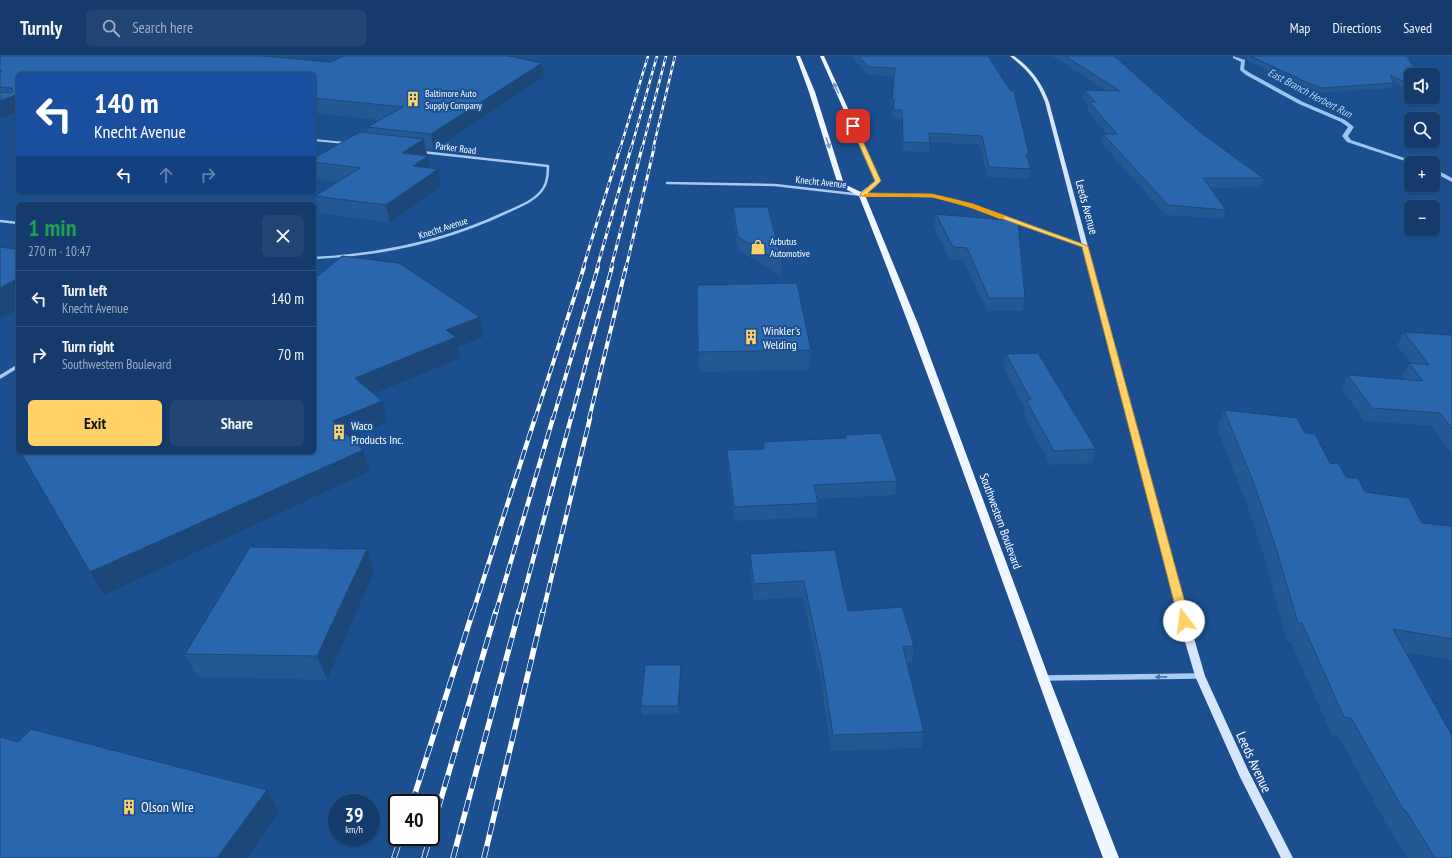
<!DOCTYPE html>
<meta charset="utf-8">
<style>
body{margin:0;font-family:"PT Sans Narrow",sans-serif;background:#214673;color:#f1f3f6;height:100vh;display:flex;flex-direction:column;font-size:15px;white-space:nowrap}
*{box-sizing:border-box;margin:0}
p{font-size:13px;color:#9dadc1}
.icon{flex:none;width:22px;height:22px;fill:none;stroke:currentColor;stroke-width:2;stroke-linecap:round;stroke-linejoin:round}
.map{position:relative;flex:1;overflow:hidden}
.drawer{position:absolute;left:16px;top:146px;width:300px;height:252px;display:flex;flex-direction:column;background:#143b6b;border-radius:6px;box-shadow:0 1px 3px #0004,0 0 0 1px #33557e}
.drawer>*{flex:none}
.top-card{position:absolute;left:16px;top:16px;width:300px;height:122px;border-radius:6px;box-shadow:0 1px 3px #0004,0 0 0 1px #33557e;background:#1a4fa0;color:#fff;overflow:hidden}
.tools{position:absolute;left:1404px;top:12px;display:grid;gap:8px}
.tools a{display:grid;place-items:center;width:36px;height:36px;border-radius:6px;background:#143b6b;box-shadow:0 1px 3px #0004,0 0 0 1px #33557e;font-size:20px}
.speed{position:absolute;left:328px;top:738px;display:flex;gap:8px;font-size:20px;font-weight:700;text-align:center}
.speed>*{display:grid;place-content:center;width:52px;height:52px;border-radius:50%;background:#143b6b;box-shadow:0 1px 3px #0004,0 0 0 1px #33557e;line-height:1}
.speed small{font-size:10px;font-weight:400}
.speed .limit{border:2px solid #111;border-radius:6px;background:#fff;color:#111}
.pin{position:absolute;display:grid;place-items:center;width:34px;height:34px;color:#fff;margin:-17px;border-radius:8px;box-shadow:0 2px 6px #0006}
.me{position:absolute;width:44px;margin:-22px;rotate:345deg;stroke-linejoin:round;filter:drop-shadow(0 0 3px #0008)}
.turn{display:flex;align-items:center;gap:14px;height:84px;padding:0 12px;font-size:18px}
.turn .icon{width:52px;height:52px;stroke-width:2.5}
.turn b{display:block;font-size:28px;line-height:34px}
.lanes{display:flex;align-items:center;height:38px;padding:0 12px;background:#0003;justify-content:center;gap:20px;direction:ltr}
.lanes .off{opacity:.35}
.round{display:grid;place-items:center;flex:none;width:42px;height:42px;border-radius:6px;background:#214673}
.summary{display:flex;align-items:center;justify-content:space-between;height:68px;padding:0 12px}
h1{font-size:24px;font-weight:700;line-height:30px;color:#1e9e55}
.action{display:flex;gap:8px;margin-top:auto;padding:8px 12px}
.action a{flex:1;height:46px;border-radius:6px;background:#ffd166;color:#111;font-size:16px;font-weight:700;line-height:46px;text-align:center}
.action a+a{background:#214673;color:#f1f3f6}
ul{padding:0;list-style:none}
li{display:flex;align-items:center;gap:12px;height:56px;padding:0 12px;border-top:1px solid #33557e}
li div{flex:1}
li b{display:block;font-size:15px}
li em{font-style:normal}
header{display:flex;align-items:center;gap:24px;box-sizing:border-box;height:56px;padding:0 20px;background:#143b6b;border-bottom:1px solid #33557e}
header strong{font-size:19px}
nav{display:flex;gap:22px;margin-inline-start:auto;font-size:14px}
.search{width:280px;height:36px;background:#214673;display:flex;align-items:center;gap:10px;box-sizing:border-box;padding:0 14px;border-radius:6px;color:#9dadc1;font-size:15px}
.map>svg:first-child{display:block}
</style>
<header>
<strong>Turnly</strong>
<div class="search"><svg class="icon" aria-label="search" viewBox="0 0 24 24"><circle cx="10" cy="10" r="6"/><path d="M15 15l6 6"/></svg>Search here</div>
<nav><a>Map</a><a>Directions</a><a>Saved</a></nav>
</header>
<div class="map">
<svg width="1452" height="802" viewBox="0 0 1452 802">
<rect width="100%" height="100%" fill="#1b4f8f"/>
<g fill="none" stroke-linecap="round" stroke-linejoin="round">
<g fill="#9cc4f0" fill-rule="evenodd">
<polygon points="1233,0 1245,4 1244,13 1250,17 1303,46 1345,64 1354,71 1348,80 1351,84 1419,107 1411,107 1347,86 1342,80 1348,71 1341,66 1299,48 1246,19 1240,14 1241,6 1233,2"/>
<polygon points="1433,112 1452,122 1452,126 1433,116"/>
</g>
<polyline stroke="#a9c9ee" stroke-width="2" points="314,84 345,87"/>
<g stroke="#a9c9ee" stroke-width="2.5">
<polyline points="667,127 775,129 862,139 932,140 971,149 1085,190"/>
<polyline points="0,165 18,167"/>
<path d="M314 202C382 199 446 185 507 156 520 150 537 144 544 131 548 124 548 117 548 110L422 96"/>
</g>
<polyline stroke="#a9c9ee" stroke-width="3.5" points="0,321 18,310"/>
<polyline stroke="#a9c9ee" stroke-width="5.5" points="1045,622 1200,620"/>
<path fill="#d6e6fa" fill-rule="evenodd" d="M1010 0H1014C1031 12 1042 27 1049 46L1189 565 1205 620 1248 714 1293 802H1281L1240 721 1195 620 1179 565 1045 46C1036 23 1028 15 1010 0Z"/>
<path fill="#f0f6ff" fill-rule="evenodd" d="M796 0H800L815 36 844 128 861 136 875 125 820 0H824L881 125 865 139 918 268 1049 622 1119 802H1103C1021 582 946 359 859 140L838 129 809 36Z"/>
<g stroke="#fff" stroke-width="2.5">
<g id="rail-far4">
<polyline points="620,93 648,0"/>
<polyline points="631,93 657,0"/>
<polyline points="642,93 666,0"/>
<polyline points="653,93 675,0"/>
</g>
</g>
<g stroke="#fff" stroke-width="3">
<g id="rail-far3">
<polyline points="583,212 620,92"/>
<polyline points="597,212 631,92"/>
<polyline points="611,212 642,92"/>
<polyline points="626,212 654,92"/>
</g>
</g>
<g stroke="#fff" stroke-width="4">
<g id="rail-far2">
<polyline points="535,363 584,211"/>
<polyline points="553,363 598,211"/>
<polyline points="571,363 612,211"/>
<polyline points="589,363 626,211"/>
</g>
</g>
<g stroke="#fff" stroke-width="4.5">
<g id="rail-far1">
<polyline points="473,556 535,362"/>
<polyline points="496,556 553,362"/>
<polyline points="519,556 571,362"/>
<polyline points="543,556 590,362"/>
</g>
</g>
<g stroke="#fff" stroke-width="5.5">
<g id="rail">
<polyline points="412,747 473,555"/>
<polyline points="431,777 496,555"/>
<polyline points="394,802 401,781"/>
<polyline points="424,802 430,781"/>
<polyline points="453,802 519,555"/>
<polyline points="484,802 543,555"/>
</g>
</g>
<use href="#rail-far4" stroke="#1b4f8f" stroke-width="1.5" stroke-dasharray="4.5" stroke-linecap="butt"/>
<use href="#rail-far3" stroke="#1b4f8f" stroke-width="2" stroke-dasharray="6" stroke-linecap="butt"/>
<use href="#rail-far2" stroke="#1b4f8f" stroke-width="2.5" stroke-dasharray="8" stroke-linecap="butt"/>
<use href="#rail-far1" stroke="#1b4f8f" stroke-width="3" stroke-dasharray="10" stroke-linecap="butt"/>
<use href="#rail" stroke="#1b4f8f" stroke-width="4" stroke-dasharray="12" stroke-linecap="butt"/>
</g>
<g fill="#245895">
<polygon points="0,0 330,6 542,7 544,21 434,94 426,93 427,99 426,100 428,100 431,112 441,130 390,167 320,157 315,140 339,126 314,122 314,102 368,77 367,71 379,64 314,57 314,18 18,18 18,56 0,63"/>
<polygon points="852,0 988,0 1029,98 1028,103 1031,113 1029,123 987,121 980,89 930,86 929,96 902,95 901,63 892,62 893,51 891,51 894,20 867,19"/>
<polygon points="1052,0 1114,0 1200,76 1263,122 1259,131 1210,132 1226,154 1223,163 1165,159 1101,86 1103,78 1107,78 1087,55 1088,49 1083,42 1084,34 1106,35"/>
<polygon points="1244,0 1407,0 1411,19 1411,35 1394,27 1392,32 1320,37 1307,32 1248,5"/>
<polygon points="1422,41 1427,41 1426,43"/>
<polygon points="733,151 782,207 781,220 738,194 733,164"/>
<polygon points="936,158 1025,242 1022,255 987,255 964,205 950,204 934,171"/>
<polygon points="697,229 811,294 809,314 699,316"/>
<polygon points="1404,276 1452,279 1452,398 1432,370 1364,365 1342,333 1348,319 1405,324 1402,321 1409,307 1411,307 1397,289"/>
<polygon points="1006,298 1096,393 1092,407 1050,409 1023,357 1025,352 1003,311"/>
<polygon points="1224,354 1305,377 1330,407 1346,421 1365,436 1422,467 1452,470 1452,604 1406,597 1452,802 1408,802 1391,774 1389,773 1339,681 1332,680 1291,586 1287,586 1266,507 1246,446 1217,372"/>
<polygon points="845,379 897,425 895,439 817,443 818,447 817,461 734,465 727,408 727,394 763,393 763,386 845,382"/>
<polygon points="367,493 374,516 327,624 197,621 185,598"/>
<polygon points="835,494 848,555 914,590 912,606 907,606 924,676 921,692 831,695 819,613 818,613 803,541 754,544 750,514 750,498"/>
<polygon points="681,609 681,617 679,658 642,659 641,650"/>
</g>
<g fill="#1d4779">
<polygon points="542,7 544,21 434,94 431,78"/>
<polygon points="18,38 18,56 0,63 0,45"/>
<polygon points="424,83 427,99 406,113 402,97"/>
<polygon points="428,100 431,116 413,110"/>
<polygon points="438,113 441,130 390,167 386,149"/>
<polygon points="18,222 18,253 0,263 0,232"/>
<polygon points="480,261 483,281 458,291 460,302 361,343 355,322 446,274"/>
<polygon points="382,345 387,366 340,387 333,365"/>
<polygon points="363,394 370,415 104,539 90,516"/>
<polygon points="367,493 374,516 327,624 317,600"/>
<polygon points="681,609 681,617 679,658 678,650"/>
<polygon points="267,734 279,756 247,802 217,802"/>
</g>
<g fill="#2a66ad" stroke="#1d4779">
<polygon points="0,0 263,0 330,6 344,0 508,0 542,7 431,78 367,71 403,51 314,42 314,18 18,18 18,38 0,45 0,36 11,37 13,34 11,32 0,31 0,16 2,15 0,15"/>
<polygon points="859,0 988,0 1010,34 1014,35 1029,98 1026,98 1031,113 989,111 982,80 929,77 930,87 903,86 902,54 893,54 894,43 892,42 895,12 868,11"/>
<polygon points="1065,0 1114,0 1200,76 1263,122 1203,122 1226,154 1168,149 1103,78 1117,78 1089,46 1095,46 1084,34 1120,35"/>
<polygon points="1250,0 1407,0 1418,19 1411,19 1411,29 1390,19 1394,27 1322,32 1308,27"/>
<polygon points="360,76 424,83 402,97 428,100 413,110 438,113 386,149 315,140 360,112 314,106 314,102"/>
<polygon points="733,151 768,151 782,207 738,181"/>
<polygon points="936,158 1018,165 1025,242 989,242 967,192 953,191"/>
<polygon points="0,191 14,193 18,191 18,222 0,232"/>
<polygon points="342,200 399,207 480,261 446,274 456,281 355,322 382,345 333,365 363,394 90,516 21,397 24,396 314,396 314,223"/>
<polygon points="797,227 811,294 698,296 697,229"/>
<polygon points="1404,276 1452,279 1452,373 1440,357 1372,352 1348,319 1423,325 1409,307 1429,309"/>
<polygon points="1038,297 1096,393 1054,395 1026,344 1031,344 1006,298"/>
<polygon points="1224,354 1297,362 1305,377 1315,378 1330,407 1339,408 1346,421 1358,422 1365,436 1409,442 1422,467 1452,470 1452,583 1393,573 1452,680 1452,802 1435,802 1406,755 1404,755 1351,662 1344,661 1302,567 1298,567 1275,489 1254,428"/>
<polygon points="881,377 897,425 814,429 818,447 734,451 727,394 764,393 763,386 846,382 845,379"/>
<polygon points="250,491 367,493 317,600 185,598"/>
<polygon points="835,494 848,555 902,551 914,590 903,591 924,676 833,679 820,597 819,597 804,525 754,528 750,498"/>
<polygon points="645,609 681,609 678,650 641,650"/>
<polygon points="31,673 267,734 217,802 0,802 0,681 18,686"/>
</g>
<defs><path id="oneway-solid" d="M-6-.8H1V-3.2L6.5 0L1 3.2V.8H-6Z"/></defs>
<g fill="#7b9ac1">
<use href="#oneway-solid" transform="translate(836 32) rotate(-114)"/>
<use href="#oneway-solid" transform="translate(828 87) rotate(72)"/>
</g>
<use fill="#4674ac" href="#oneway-solid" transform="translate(1161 621) rotate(179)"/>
<polygon fill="#ffd166" stroke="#a68842" points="853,68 856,70 881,125 868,137 932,138 949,142 973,148 1088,190 1190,565 1188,568 1184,569 1180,568 1179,565 1082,191 969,151 948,145 932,141 860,140 860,138 875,125 851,70"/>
<polygon fill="#f59e0b" points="864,138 932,138 973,148 1006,161 1000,163 969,151 932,141 866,141 864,140"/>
<defs>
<g id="building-bare" transform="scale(1.2)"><path d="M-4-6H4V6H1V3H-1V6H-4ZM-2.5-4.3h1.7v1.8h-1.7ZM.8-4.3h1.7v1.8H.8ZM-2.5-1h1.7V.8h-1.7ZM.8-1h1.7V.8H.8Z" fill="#ffd166" stroke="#1b4f8f" stroke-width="2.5" paint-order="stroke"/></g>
<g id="shop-bare" transform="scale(1.2)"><path d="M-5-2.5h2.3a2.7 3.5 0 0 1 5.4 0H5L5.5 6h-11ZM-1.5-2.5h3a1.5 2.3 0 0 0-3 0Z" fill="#ffd166" stroke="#1b4f8f" stroke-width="2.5" paint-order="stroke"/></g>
</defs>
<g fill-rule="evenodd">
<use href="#building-bare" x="413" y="43"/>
<use href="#shop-bare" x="758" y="191"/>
<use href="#building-bare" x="751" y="281"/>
<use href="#building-bare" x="339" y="376"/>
<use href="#building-bare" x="129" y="751"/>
</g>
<g text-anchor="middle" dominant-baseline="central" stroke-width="4" stroke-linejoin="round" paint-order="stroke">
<g font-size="10" fill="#fff" stroke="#1b4f8f" text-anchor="start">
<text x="425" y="37">Baltimore Auto<tspan x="425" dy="12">Supply Company</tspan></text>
<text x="770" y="185">Arbutus<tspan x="770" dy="12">Automotive</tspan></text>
</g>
<g font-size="10" fill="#fff" stroke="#1b4f8f">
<text transform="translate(456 92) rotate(7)">Parker Road</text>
<text transform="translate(821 126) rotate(6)">Knecht Avenue</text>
<text transform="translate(443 172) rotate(-18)">Knecht Avenue</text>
</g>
<g font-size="11" font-style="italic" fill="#b5d3f5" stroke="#1b4f8f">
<text transform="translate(1310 37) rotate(28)">East Branch Herbert Run</text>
</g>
<g font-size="12" fill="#fff" stroke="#1b4f8f">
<text transform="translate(1087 151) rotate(75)">Leeds Avenue</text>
<text transform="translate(1001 465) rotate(70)">Southwestern Boulevard</text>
</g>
<g font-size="12" fill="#fff" stroke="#1b4f8f" text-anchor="start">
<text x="763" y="274">Winkler's<tspan x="763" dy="14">Welding</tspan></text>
<text x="351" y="369">Waco<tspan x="351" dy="14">Products Inc.</tspan></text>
</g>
<g font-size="14" fill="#fff" stroke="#1b4f8f">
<text transform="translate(1254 706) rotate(65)">Leeds Avenue</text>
</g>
<g font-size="14" fill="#fff" stroke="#1b4f8f" text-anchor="start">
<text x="141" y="751">Olson WIre</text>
</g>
</g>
</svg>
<div class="tools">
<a><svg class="icon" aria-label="sound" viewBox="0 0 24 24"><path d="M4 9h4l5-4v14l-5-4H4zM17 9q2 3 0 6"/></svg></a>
<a><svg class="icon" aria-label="search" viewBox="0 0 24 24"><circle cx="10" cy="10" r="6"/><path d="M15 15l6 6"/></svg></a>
<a>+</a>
<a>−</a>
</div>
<div class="speed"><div>39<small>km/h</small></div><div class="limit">40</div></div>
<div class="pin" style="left:853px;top:70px;background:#d93025"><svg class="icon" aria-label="arrive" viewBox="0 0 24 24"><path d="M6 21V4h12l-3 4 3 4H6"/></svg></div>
<svg class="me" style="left:1184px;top:565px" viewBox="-20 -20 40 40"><circle r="19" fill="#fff"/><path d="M0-13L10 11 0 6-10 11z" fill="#ffd166"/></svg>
<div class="top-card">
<div class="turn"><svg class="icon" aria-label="left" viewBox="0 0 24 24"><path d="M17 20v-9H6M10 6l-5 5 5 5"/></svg><div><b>140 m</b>Knecht Avenue</div></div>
<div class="lanes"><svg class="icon" aria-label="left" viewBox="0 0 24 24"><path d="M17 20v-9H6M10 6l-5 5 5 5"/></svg><svg class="icon off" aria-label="ahead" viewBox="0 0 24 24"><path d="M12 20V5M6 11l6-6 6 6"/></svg><svg class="icon off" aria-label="right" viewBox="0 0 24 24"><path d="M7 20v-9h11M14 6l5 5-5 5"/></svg></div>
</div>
<section class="drawer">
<div class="summary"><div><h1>1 min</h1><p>270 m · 10:47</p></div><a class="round"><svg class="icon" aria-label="close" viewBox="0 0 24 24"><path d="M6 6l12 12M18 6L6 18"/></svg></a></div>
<ul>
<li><svg class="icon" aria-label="left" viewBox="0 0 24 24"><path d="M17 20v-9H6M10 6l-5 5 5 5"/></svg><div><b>Turn left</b><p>Knecht Avenue</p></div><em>140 m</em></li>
<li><svg class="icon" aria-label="right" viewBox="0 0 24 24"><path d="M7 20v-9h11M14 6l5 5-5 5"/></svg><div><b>Turn right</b><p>Southwestern Boulevard</p></div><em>70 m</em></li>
</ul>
<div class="action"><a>Exit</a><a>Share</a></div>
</section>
</div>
